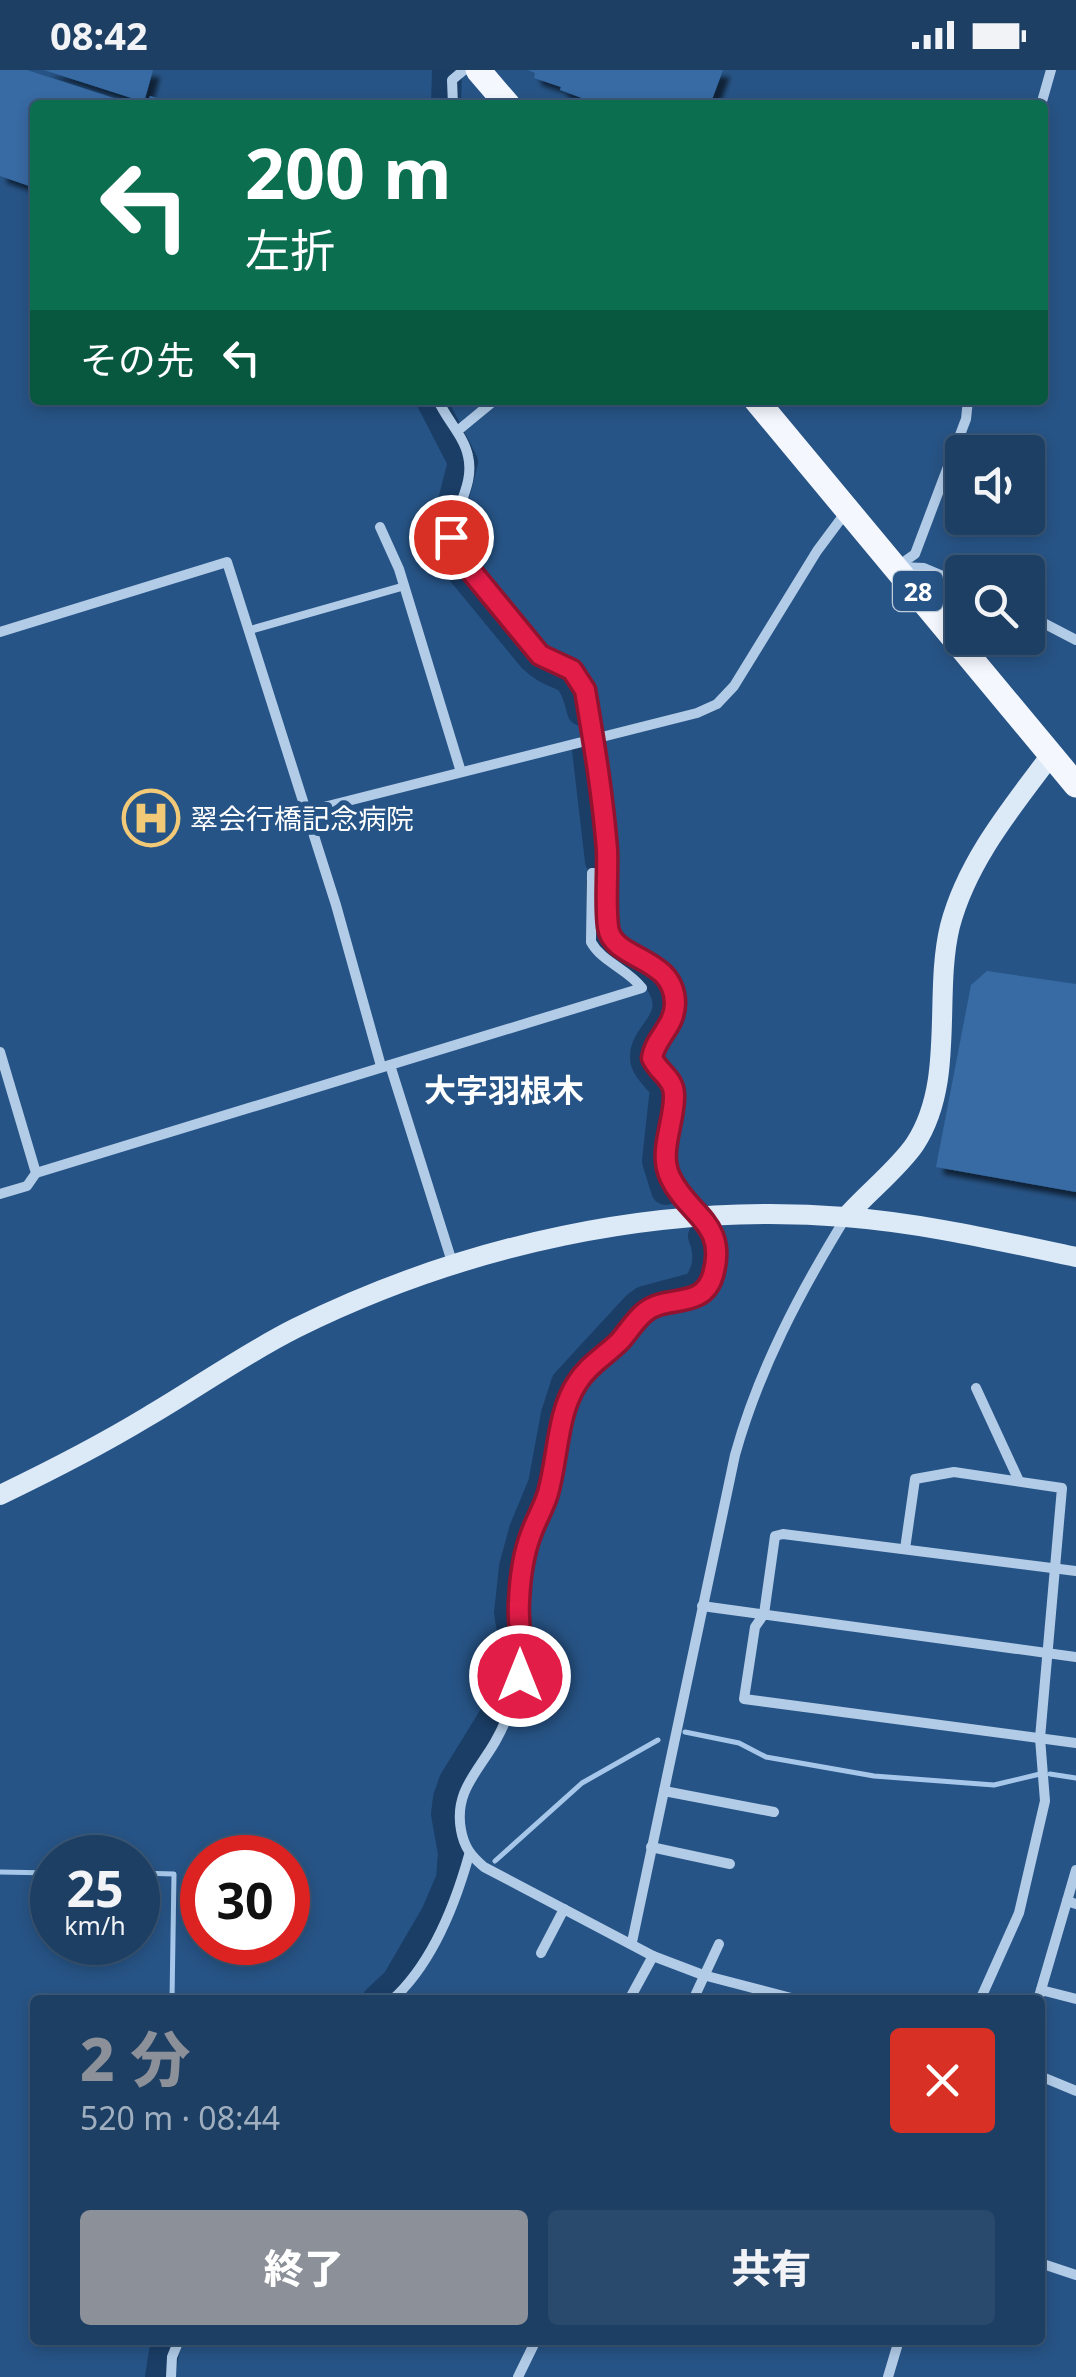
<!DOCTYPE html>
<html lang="ja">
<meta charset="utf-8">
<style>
body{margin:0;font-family:"Noto Sans","Noto Sans JP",sans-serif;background:#2a4a6d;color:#f1f3f6;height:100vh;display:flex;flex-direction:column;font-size:38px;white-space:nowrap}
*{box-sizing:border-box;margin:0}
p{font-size:32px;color:#a0afbf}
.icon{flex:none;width:55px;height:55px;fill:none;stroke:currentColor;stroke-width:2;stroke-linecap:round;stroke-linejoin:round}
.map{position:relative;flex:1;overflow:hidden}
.side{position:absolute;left:30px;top:1925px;width:1015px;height:350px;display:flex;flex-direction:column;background:#1d3f64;border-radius:10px;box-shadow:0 5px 15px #0003,0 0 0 2px #3b5878}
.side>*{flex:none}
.top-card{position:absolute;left:30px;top:30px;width:1018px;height:305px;border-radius:10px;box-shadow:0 5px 15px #0003,0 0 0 2px #3b5878;background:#0b6e4f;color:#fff;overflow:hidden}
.controls{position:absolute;left:945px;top:365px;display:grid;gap:20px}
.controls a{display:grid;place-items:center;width:100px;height:100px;border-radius:10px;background:#1d3f64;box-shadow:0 5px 15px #0003,0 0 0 2px #3b5878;font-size:50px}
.speed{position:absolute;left:30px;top:1765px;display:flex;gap:20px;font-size:50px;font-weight:700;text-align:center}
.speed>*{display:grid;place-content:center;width:130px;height:130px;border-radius:50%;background:#1d3f64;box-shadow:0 5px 15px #0003,0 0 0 2px #3b5878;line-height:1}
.speed small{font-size:25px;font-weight:400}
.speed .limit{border:15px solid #d22;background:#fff;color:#111}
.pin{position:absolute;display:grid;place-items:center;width:85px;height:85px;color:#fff;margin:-42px;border:5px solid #fff;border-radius:50%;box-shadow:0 2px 10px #0007}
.me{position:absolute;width:110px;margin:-55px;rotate:0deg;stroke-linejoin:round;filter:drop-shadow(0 0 8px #0008)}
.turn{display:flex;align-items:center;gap:35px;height:210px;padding:0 50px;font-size:45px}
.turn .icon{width:130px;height:130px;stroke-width:2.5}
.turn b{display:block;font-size:70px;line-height:85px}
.then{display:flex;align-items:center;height:95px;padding:0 50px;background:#0003;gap:20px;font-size:38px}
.round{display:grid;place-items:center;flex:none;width:105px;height:105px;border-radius:10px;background:#2a4a6d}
.summary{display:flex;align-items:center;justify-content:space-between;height:170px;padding:0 50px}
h1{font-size:60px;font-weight:800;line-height:75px;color:#8c9099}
.action{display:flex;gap:20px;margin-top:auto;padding:20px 50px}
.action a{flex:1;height:115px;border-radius:10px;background:#8c9099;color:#fff;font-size:40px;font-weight:800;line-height:115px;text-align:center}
.action a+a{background:#2a4a6d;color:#f1f3f6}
.status{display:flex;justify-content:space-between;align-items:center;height:70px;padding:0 50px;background:#1d3f64;direction:ltr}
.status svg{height:28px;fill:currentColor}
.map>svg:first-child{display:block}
</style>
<div class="status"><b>08:42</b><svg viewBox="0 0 49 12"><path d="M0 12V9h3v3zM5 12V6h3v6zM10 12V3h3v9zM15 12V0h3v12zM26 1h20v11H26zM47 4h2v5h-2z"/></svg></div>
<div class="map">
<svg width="1076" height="2307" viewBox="0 0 1076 2307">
<defs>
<filter id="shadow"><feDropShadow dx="7" dy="7" stdDeviation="2.5" flood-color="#0009"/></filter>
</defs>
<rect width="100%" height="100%" fill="#275486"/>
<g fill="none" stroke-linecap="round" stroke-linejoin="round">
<g stroke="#a6c7e9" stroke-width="5">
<polyline points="685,1662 739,1673 766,1687 874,1706 994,1715 1040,1704"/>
<polyline points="1050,1704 1076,1708"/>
<polyline points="495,1791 582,1713 658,1670"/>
<polyline points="0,1802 52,1803"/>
<polyline points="138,1803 174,1804 172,1930"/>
</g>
<g stroke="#1b3e67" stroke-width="30">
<polyline points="446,35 447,0"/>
<path d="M431 330 463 392 444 467 449 486 533 588C561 615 570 591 582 641"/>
<polyline points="587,680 600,791"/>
<path d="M601 814 602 868C618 886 647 891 660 912 686 953 637 965 646 993 649 1002 660 1010 665 1018L657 1091 666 1120"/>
<path d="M377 1930 397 1911 436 1844 451 1809 453 1783 446 1744 448 1728 454 1711 507 1625 516 1583 509 1543 514 1497 524 1460 543 1414 556 1344 566 1313 637 1236 644 1231 696 1217C709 1202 710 1184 703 1166"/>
<polyline points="160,2307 166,2270"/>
</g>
</g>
<g fill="#376ba3" filter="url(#shadow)">
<polygon points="0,0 27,0 135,35 35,35 35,118 0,106"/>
<polygon points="44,0 153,0 144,32"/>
<polygon points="528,0 723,0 710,35 601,35 560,20 561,17 534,8 535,3"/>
<polygon points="150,26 176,34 176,35 147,35"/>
<polygon points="987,901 1076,914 1076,1122 936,1097 971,915"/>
</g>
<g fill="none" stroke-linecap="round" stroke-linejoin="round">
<polyline stroke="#b2cce8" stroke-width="8" points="250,560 405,516"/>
<g stroke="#b2cce8" stroke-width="10">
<polyline points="453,35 452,10 464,0"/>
<polyline points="1041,35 1051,0"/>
<path d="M438 330C446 349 464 366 468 386 476 419 447 446 453 479L540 585 572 600 585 620C594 672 603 726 607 778 609 805 603 836 609 861 616 891 669 885 674 929 677 961 656 964 653 983 650 998 666 1001 672 1012 684 1034 659 1077 667 1102 681 1144 732 1153 712 1207 702 1235 678 1227 656 1236 647 1239 587 1299 580 1309 556 1341 559 1388 548 1425 544 1439 535 1452 530 1467 523 1488 519 1512 519 1534 518 1565 528 1583 518 1616 513 1634 504 1656 495 1672 477 1703 454 1722 461 1760 464 1777 471 1786 484 1797L653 1886 703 1905 799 1930"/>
<polyline points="461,358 495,330"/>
<polyline points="380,457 399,499 461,702"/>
<polyline points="898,496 915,484 966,349 968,330"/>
<polyline points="899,497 924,498 962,514"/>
<polyline points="1028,545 1076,570"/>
<polyline points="0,562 227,492 336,835 381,996"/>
<polyline points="304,742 697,643 717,634 734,616 817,481 846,442"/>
<polyline points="0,982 36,1103 27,1116 0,1124"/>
<polyline points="390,995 453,1195"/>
<path d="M36 1103 642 918C628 899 602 892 591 872L592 803H608"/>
<polyline points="976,1318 1019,1411"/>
<polyline points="905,1479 915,1409 954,1402 1062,1418 1040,1668 1045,1731 1019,1843 980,1930"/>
<polyline points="1076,1501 783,1464 775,1466 764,1544 755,1557 744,1629 1076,1673"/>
<polyline points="702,1536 1076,1587"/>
<polyline points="664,1721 774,1742"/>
<polyline points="651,1777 730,1794"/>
<polyline points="1067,1831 1076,1800"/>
<path d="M632 1872 735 1385C759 1299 800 1222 846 1147"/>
<polyline points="541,1883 564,1839"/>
<polyline points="1041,1920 1076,1929"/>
<path d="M392 1930C431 1895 455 1835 469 1785"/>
<polyline points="629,1930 653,1886"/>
<polyline points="693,1930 719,1874"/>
<polyline points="1038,1930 1067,1831 1076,1834"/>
<polyline points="1040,2006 1076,2021"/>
<polyline points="1040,2193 1076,2205"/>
<polyline points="171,2307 172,2287 179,2270"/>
<polyline points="518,2307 536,2270"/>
<polyline points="888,2307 899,2270"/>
</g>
<g stroke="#dce9f7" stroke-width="20">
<path d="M846 1147C866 1124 899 1098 915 1074 956 1011 933 926 950 856 967 791 1012 737 1051 685"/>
<path d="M0 1425C50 1401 99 1376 147 1347 197 1318 244 1284 296 1258 464 1175 658 1132 845 1147 923 1153 1000 1171 1076 1187"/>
</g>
<g stroke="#f4f8fe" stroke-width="25">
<polyline points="478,0 508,35"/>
<polyline points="756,330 1076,715"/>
</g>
</g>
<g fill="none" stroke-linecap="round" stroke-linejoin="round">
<g stroke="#92132f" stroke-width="25">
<path id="route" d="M451 467 453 479 540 585 572 600 585 620C594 673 603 727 607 780 608 805 605 832 608 857 612 891 674 885 675 933 675 957 655 967 652 988 658 1002 674 1008 674 1025 675 1051 658 1082 670 1107 688 1146 728 1152 713 1205 703 1240 667 1224 645 1242 635 1250 628 1262 620 1271 605 1286 588 1295 577 1313 557 1343 558 1388 548 1423 544 1437 536 1450 531 1464 523 1485 520 1509 519 1531 517 1558 525 1577 520 1606"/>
</g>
<use href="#route" stroke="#e11d48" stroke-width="18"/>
</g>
<defs>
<g id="hospital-ring" transform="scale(2.875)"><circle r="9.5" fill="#275486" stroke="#f1c977" stroke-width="1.5"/><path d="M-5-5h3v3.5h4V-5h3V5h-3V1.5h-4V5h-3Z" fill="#f1c977"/></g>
</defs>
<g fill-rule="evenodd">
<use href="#hospital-ring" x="151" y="748"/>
</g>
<g text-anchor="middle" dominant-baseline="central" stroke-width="10" stroke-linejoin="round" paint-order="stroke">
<rect fill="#275486" stroke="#beccdb" stroke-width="2.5" x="893" y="501" width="50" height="40" rx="8"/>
<g font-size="25" font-weight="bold" fill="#fff">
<text x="918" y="521">28</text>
</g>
<g font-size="28" fill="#fff" stroke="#275486" text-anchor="start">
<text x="190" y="748">翠会行橋記念病院</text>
</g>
<g font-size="32" font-weight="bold" fill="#fff" stroke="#275486">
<text x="504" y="1019">大字羽根木</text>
</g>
</g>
</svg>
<div class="controls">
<a><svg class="icon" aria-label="sound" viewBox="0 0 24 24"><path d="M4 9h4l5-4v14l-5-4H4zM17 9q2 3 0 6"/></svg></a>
<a><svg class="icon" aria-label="search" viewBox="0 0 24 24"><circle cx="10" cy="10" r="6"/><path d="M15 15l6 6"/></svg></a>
</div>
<div class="speed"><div>25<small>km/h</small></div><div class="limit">30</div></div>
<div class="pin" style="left:451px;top:467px;background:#d93025"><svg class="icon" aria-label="arrive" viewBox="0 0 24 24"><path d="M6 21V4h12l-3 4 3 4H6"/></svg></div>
<svg class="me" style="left:520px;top:1606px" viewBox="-20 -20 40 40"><circle r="17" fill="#e11d48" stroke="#fff" stroke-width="3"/><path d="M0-11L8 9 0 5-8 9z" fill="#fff"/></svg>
<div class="top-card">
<div class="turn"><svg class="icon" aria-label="left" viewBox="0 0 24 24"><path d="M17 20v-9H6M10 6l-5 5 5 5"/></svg><div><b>200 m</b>左折</div></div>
<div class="then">その先<svg class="icon" aria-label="left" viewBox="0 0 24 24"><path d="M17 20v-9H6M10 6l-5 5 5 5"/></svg></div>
</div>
<section class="side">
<div class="summary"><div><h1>2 分</h1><p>520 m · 08:44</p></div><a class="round" style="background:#d93025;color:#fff"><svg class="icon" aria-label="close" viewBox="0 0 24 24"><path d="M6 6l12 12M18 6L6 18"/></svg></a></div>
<div class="action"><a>終了</a><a>共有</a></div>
</section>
</div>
